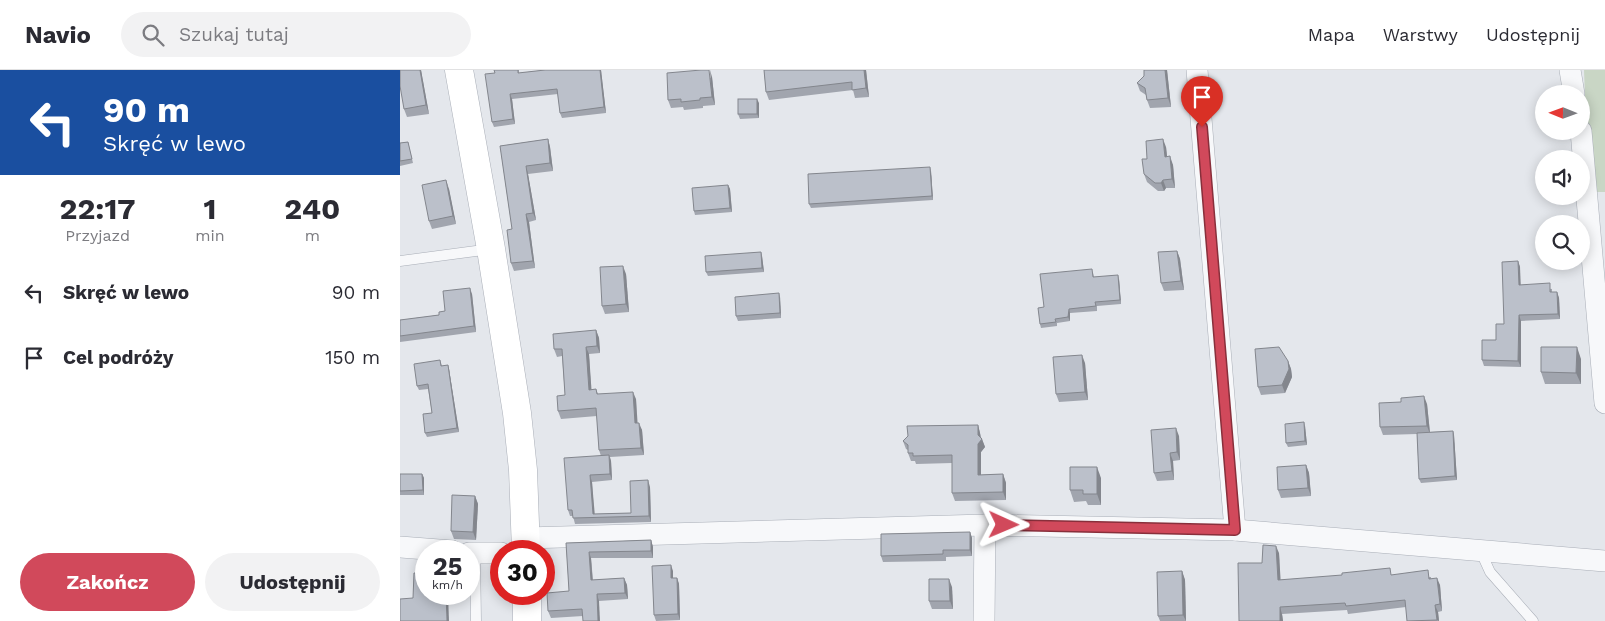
<!DOCTYPE html>
<html lang="pl">
<meta charset="utf-8">
<style>
body{margin:0;font-family:"Work Sans",sans-serif;background:#f2f2f3;color:#2b2b33;height:100vh;display:flex;flex-direction:column;font-size:19px;white-space:nowrap}
*{box-sizing:border-box;margin:0}
p{font-size:16px;color:#7c7c81}
.icon{flex:none;width:28px;height:28px;fill:none;stroke:currentColor;stroke-width:2;stroke-linecap:round;stroke-linejoin:round}
.map{position:relative;flex:1;overflow:hidden}
.drawer{display:flex;flex-direction:column;background:#fff;width:400px}
.drawer>*{flex:none}
.top-card{background:#1a4fa0;color:#fff;overflow:hidden}
.needle{width:32px;rotate:271deg}
.tools{position:absolute;left:1135px;top:15px;display:grid;gap:10px}
.tools a{display:grid;place-items:center;width:55px;height:55px;border-radius:50%;background:#fff;box-shadow:0 2px 12px #0003;font-size:25px}
.speed{position:absolute;left:15px;top:470px;display:flex;gap:10px;font-size:25px;font-weight:700;text-align:center}
.speed>*{display:grid;place-content:center;width:65px;height:65px;border-radius:50%;background:#fff;box-shadow:0 2px 12px #0003;line-height:1}
.speed small{font-size:12px;font-weight:400}
.speed .limit{border:8px solid #d22;background:#fff;color:#111}
.pin{position:absolute;display:grid;place-items:center;width:42px;height:42px;color:#fff;margin:-51px -21px;border-radius:50% 50% 50% 0;rotate:-45deg;box-shadow:0 0 5px #0007}
.pin .icon{rotate:45deg}
.me{position:absolute;width:55px;margin:-28px;rotate:91deg;stroke-linejoin:round;filter:drop-shadow(0 0 4px #0008)}
.turn{display:flex;align-items:center;gap:18px;height:105px;padding:0 20px;font-size:22px}
.turn .icon{width:65px;height:65px;stroke-width:2.5}
.turn b{display:block;font-size:35px;line-height:42px}
.eta{display:flex;justify-content:space-evenly;align-items:center;height:85px;text-align:center}
.eta b{font-size:30px;font-weight:700;line-height:35px}
.button{display:flex;gap:10px;margin-top:auto;padding:10px 20px}
.button a{flex:1;height:58px;border-radius:30px;background:#d1495b;color:#fff;font-size:20px;font-weight:700;line-height:58px;text-align:center}
.button a+a{background:#f2f2f3;color:#2b2b33}
ul{padding:0;list-style:none}
li{display:flex;align-items:center;gap:15px;height:65px;padding:0 20px}
li div{flex:1}
li b{display:block;font-size:19px}
li em{font-style:normal}
header{display:flex;align-items:center;gap:30px;box-sizing:border-box;height:70px;padding:0 25px;background:#fff;border-bottom:1px solid #e1e1e2}
header strong{font-size:24px}
nav{display:flex;gap:28px;margin-inline-start:auto;font-size:18px}
.search{width:350px;height:45px;background:#f2f2f3;display:flex;align-items:center;gap:12px;box-sizing:border-box;padding:0 18px;border-radius:28px;color:#7c7c81;font-size:19px}
main{display:flex;flex:1;min-height:0}
.map>svg:first-child{display:block}
</style>
<header>
<strong>Navio</strong>
<div class="search"><svg class="icon" aria-label="search" viewBox="0 0 24 24"><circle cx="10" cy="10" r="6"/><path d="M15 15l6 6"/></svg>Szukaj tutaj</div>
<nav><a>Mapa</a><a>Warstwy</a><a>Udostępnij</a></nav>
</header>
<main>
<section class="drawer">
<div class="top-card">
<div class="turn"><svg class="icon" aria-label="left" viewBox="0 0 24 24"><path d="M17 20v-9H6M10 6l-5 5 5 5"/></svg><div><b>90 m</b>Skręć w lewo</div></div>
</div>
<div class="eta">
<div><b>22:17</b><p>Przyjazd</p></div>
<div><b>1</b><p>min</p></div>
<div><b>240</b><p>m</p></div>
</div>
<ul>
<li><svg class="icon" aria-label="left" viewBox="0 0 24 24"><path d="M17 20v-9H6M10 6l-5 5 5 5"/></svg><div><b>Skręć w lewo</b></div><em>90 m</em></li>
<li><svg class="icon" aria-label="arrive" viewBox="0 0 24 24"><path d="M6 21V4h12l-3 4 3 4H6"/></svg><div><b>Cel podróży</b></div><em>150 m</em></li>
</ul>
<div class="button"><a>Zakończ</a><a>Udostępnij</a></div>
</section>
<div class="map">
<svg width="1205" height="551" viewBox="0 0 1205 551">
<rect width="100%" height="100%" fill="#e4e7ec"/>
<polygon fill="#c9d6c5" points="1184,0 1205,0 1205,122 1197,122 1187,79"/>
<g fill="none" stroke-linecap="round" stroke-linejoin="round">
<g stroke="#a9aeb7" stroke-width="11">
<g id="lane">
<polyline points="0,191 91,179"/>
<polyline points="1080,480 1090,502 1133,551"/>
<polyline points="75,483 76,551"/>
</g>
</g>
<g stroke="#a9aeb7" stroke-width="22">
<g id="street">
<polyline points="797,0 835,460"/>
<polyline points="1170,0 1174,24"/>
<polyline points="1181,61 1205,333"/>
<polyline points="126,468 585,455 835,460 1205,491"/>
<polyline points="0,477 52,481"/>
<polyline points="69,483 101,483"/>
<polyline points="584,551 585,455"/>
</g>
</g>
<g stroke="#a9aeb7" stroke-width="29">
<g id="secondary">
<polyline points="59,0 91,179 117,343 123,400 126,481"/>
<polyline points="127,524 127,551"/>
</g>
</g>
<use href="#lane" stroke="#f7f8fa" stroke-width="10"/>
<use href="#street" stroke="#f7f8fa" stroke-width="21"/>
<use href="#secondary" stroke="#fff" stroke-width="28"/>
</g>
<g fill="#a1a5ae">
<polygon points="21,0 29,44 7,47 4,39"/>
<polygon points="94,0 119,0 119,3 145,0 201,0 206,43 162,48 160,43 158,24 112,29 115,54 94,57 92,52 95,3"/>
<polygon points="364,0 466,0 469,27 455,28 453,20 369,30 366,22"/>
<polygon points="767,0 771,37 750,38 747,30 746,25 740,21 737,13"/>
<polygon points="312,7 315,35 303,36 303,38 284,40 283,37 271,38 268,30"/>
<polygon points="359,33 359,48 340,49 338,44"/>
<polygon points="148,69 150,77 153,101 128,104 136,150 129,152 135,198 114,201 111,193 112,159 100,76"/>
<polygon points="8,72 13,93 0,96 0,73"/>
<polygon points="766,77 767,87 773,95 775,118 766,118 764,121 758,121 747,112 744,104 747,89"/>
<polygon points="531,101 533,130 411,138 409,134"/>
<polygon points="328,115 330,119 332,142 295,145 294,141"/>
<polygon points="49,119 56,154 32,159 29,151"/>
<polygon points="777,181 780,189 784,220 764,221 761,213"/>
<polygon points="361,182 362,186 364,202 308,206 306,202"/>
<polygon points="1118,191 1120,197 1120,215 1152,219 1152,222 1157,222 1159,228 1160,249 1121,251 1121,297 1084,296 1082,290 1096,270 1104,254"/>
<polygon points="693,203 694,207 719,209 721,234 697,236 697,241 670,243 670,251 657,253 657,256 641,258 640,254 644,237"/>
<polygon points="226,204 229,242 205,244 202,236"/>
<polygon points="72,224 76,262 0,272 0,250 39,245"/>
<polygon points="380,227 381,248 338,251 336,246"/>
<polygon points="196,260 199,268 200,283 189,284 191,319 196,319 198,324 236,329 237,353 242,360 244,385 210,387 211,391 212,410 192,412 194,444 231,443 250,417 251,452 175,454 173,446 170,446 168,440 201,386 199,380 197,346 161,349 158,341 165,325 162,286 157,287 154,279"/>
<polygon points="1181,289 1181,314 1145,314 1141,302"/>
<polygon points="40,290 42,296 48,295 49,299 59,362 27,367 25,363 32,343 28,319 19,320 17,316"/>
<polygon points="888,291 891,299 892,307 885,323 861,325 858,317"/>
<polygon points="685,293 688,330 659,332 656,324"/>
<polygon points="1001,332 1027,334 1030,362 1053,361 1054,365 1057,410 1021,413 1019,409 1017,364 983,365 980,357"/>
<polygon points="578,355 581,367 585,377 581,382 581,405 603,404 606,413 606,430 555,431 552,423 552,393 516,394 515,391 511,391 508,383 508,380 506,379 503,371"/>
<polygon points="905,356 907,375 888,377 886,373"/>
<polygon points="779,366 780,390 773,391 774,410 757,411 754,403"/>
<polygon points="906,395 909,403 911,426 881,428 878,420"/>
<polygon points="0,404 22,404 24,408 24,425 0,425"/>
<polygon points="701,408 701,435 688,435 686,431 674,432 670,420"/>
<polygon points="75,426 78,434 76,470 54,469 51,461"/>
<polygon points="570,462 572,468 572,486 546,487 546,491 483,492 481,486"/>
<polygon points="251,470 253,477 253,488 191,488 193,510 224,508 227,515 228,529 199,531 183,546 151,548 148,541 169,521 166,473"/>
<polygon points="879,483 880,510 992,505 1031,507 1031,509 1040,515 1042,541 1038,542 1039,551 1007,551 1006,537 948,544 947,540 882,544 883,551 839,551 862,493"/>
<polygon points="273,501 273,508 277,508 279,514 280,550 256,551 254,545"/>
<polygon points="782,501 785,510 786,551 760,551 758,546"/>
<polygon points="552,517 553,539 532,539 529,531"/>
</g>
<g fill="#83868d">
<polygon points="20,0 21,0 29,44 26,35"/>
<polygon points="200,0 201,0 206,43 204,37"/>
<polygon points="310,0 312,7 315,35 312,27"/>
<polygon points="464,0 466,0 469,27 466,18"/>
<polygon points="765,0 767,0 771,37 768,28"/>
<polygon points="110,24 112,29 115,54 113,49"/>
<polygon points="357,29 359,33 359,48 357,44"/>
<polygon points="148,69 150,77 153,101 150,93"/>
<polygon points="763,69 766,77 768,95 765,87"/>
<polygon points="770,86 773,95 775,118 772,109"/>
<polygon points="126,96 128,104 136,150 133,143"/>
<polygon points="530,97 531,101 533,130 532,126"/>
<polygon points="46,110 49,119 56,154 53,146"/>
<polygon points="763,110 766,118 764,121 761,113"/>
<polygon points="328,115 330,119 332,142 330,138"/>
<polygon points="126,144 129,152 135,198 133,191"/>
<polygon points="777,181 780,189 784,220 781,211"/>
<polygon points="361,182 362,186 364,202 362,198"/>
<polygon points="1118,191 1120,197 1121,221 1119,215"/>
<polygon points="223,196 226,204 229,242 226,234"/>
<polygon points="718,205 719,209 721,234 720,230"/>
<polygon points="70,218 72,224 76,262 74,256"/>
<polygon points="1157,222 1159,228 1160,249 1158,244"/>
<polygon points="379,223 380,227 381,248 380,243"/>
<polygon points="669,239 670,243 670,251 668,247"/>
<polygon points="1119,245 1121,251 1121,297 1118,291"/>
<polygon points="196,260 199,268 200,283 197,276"/>
<polygon points="186,277 189,284 192,327 189,320"/>
<polygon points="1177,277 1181,289 1181,314 1176,303"/>
<polygon points="682,285 685,293 688,330 685,322"/>
<polygon points="888,291 891,299 892,307 885,323 882,315"/>
<polygon points="48,295 49,299 59,362 57,358"/>
<polygon points="233,322 236,329 238,360 235,353"/>
<polygon points="1024,326 1027,334 1030,364 1027,356"/>
<polygon points="904,352 905,356 907,375 905,371"/>
<polygon points="239,353 242,360 244,385 241,378"/>
<polygon points="578,355 580,363 581,371 582,369 585,377 581,382 581,413 578,405"/>
<polygon points="776,358 779,366 780,390 777,382"/>
<polygon points="1053,361 1054,365 1057,410 1055,406"/>
<polygon points="770,383 773,391 774,410 772,401"/>
<polygon points="209,385 211,391 212,410 210,404"/>
<polygon points="906,395 909,403 911,426 908,418"/>
<polygon points="697,397 701,408 701,435 697,424"/>
<polygon points="22,404 24,408 24,425 23,420"/>
<polygon points="603,404 606,413 606,430 603,422"/>
<polygon points="190,405 192,412 195,447 193,444"/>
<polygon points="248,410 250,417 251,452 249,446"/>
<polygon points="75,426 78,434 76,470 73,462"/>
<polygon points="570,462 572,468 572,486 570,480"/>
<polygon points="251,470 253,477 253,488 251,481"/>
<polygon points="876,476 879,483 881,517 878,510"/>
<polygon points="189,482 191,488 193,517 191,510"/>
<polygon points="271,495 273,501 273,514 271,508"/>
<polygon points="782,501 785,510 786,551 783,545"/>
<polygon points="224,508 227,515 228,529 225,523"/>
<polygon points="277,508 279,514 280,550 278,544"/>
<polygon points="1037,508 1040,515 1042,541 1040,534"/>
<polygon points="549,509 552,517 553,539 550,531"/>
<polygon points="46,524 48,524 49,551 47,551"/>
<polygon points="197,524 199,531 200,551 198,551"/>
<polygon points="1035,535 1038,542 1039,551 1037,550"/>
<polygon points="880,537 882,544 883,551 880,551"/>
</g>
<g fill="#bbc0ca" stroke="#83868d">
<polygon points="0,0 20,0 26,35 4,39 0,16"/>
<polygon points="94,0 118,0 118,3 145,0 200,0 204,37 160,43 157,19 110,24 113,49 92,52 85,4 95,3"/>
<polygon points="301,0 309,0 312,27 300,28 300,30 281,32 281,29 268,30 267,3"/>
<polygon points="364,0 464,0 466,18 452,20 452,12 366,22"/>
<polygon points="744,0 765,0 768,28 747,30 745,18 737,13 744,6"/>
<rect x="338" y="29" width="19" height="15"/>
<polygon points="148,69 150,93 126,96 133,143 126,144 133,191 111,193 107,160 112,159 100,76"/>
<polygon points="763,69 765,87 770,86 772,109 763,110 761,113 755,113 744,104 742,89 747,89 746,71"/>
<polygon points="8,72 12,89 0,91 0,73"/>
<polygon points="530,97 532,126 409,134 408,104"/>
<polygon points="46,110 53,146 29,151 22,115"/>
<polygon points="328,115 330,138 294,141 292,118"/>
<polygon points="777,181 781,211 761,213 758,182"/>
<polygon points="361,182 362,198 306,202 305,186"/>
<polygon points="1118,191 1119,215 1150,213 1150,222 1157,222 1158,244 1119,245 1118,291 1082,290 1082,270 1096,270 1096,254 1104,254 1102,192"/>
<polygon points="223,196 226,234 202,236 200,197"/>
<polygon points="692,199 693,207 718,205 720,230 695,232 696,236 669,239 668,247 655,249 656,252 640,254 638,238 644,237 640,204"/>
<polygon points="70,218 74,256 0,266 0,250 39,245 39,242 45,241 43,221"/>
<polygon points="379,223 380,243 336,246 335,227"/>
<polygon points="196,260 197,276 186,277 189,320 196,319 197,324 233,322 235,353 239,353 241,378 199,380 196,338 158,341 157,326 165,325 162,279 154,279 153,264"/>
<polygon points="879,277 888,291 889,299 882,315 858,317 855,279"/>
<polygon points="1141,277 1177,277 1176,303 1141,302"/>
<polygon points="682,285 685,322 656,324 653,287"/>
<polygon points="40,290 41,296 48,295 57,358 25,363 23,344 32,343 28,314 17,316 14,294"/>
<polygon points="1024,326 1027,356 980,357 979,333 1001,332 1001,328"/>
<polygon points="904,352 905,371 886,373 885,354"/>
<polygon points="578,355 578,365 582,369 578,374 578,405 603,404 603,422 552,423 552,385 513,386 513,383 508,383 508,375 503,371 508,366 507,356"/>
<polygon points="776,358 777,382 770,383 772,401 754,403 751,360"/>
<polygon points="1053,361 1055,406 1019,409 1017,363"/>
<polygon points="209,385 210,404 190,405 193,444 231,443 230,411 248,410 249,446 173,448 172,440 168,440 164,388"/>
<polygon points="906,395 908,418 878,420 877,397"/>
<polygon points="670,397 697,397 697,424 683,424 683,420 670,420"/>
<polygon points="0,404 22,404 23,420 0,421"/>
<polygon points="52,425 75,426 73,462 51,461"/>
<polygon points="570,462 570,480 543,480 543,484 481,486 481,464"/>
<polygon points="251,470 251,481 189,482 191,510 224,508 225,523 197,524 198,551 183,551 182,539 148,541 147,523 169,521 166,473"/>
<polygon points="863,475 876,476 878,510 942,505 942,503 990,498 991,505 1028,500 1029,509 1037,508 1040,534 1035,535 1037,550 1007,551 1005,530 946,536 945,533 880,537 880,551 839,551 838,493 862,493"/>
<polygon points="271,495 271,508 277,508 278,544 254,545 252,496"/>
<polygon points="782,501 783,545 758,546 757,502"/>
<polygon points="14,503 26,503 26,524 46,524 47,551 0,551 0,529 13,528"/>
<polygon points="529,509 549,509 550,531 529,531"/>
</g>
<g fill="none" stroke-linecap="round" stroke-linejoin="round">
<g stroke="#882f3b" stroke-width="12">
<polyline id="route" points="604,455 835,460 802,57"/>
</g>
<use href="#route" stroke="#d1495b" stroke-width="9"/>
</g>
</svg>
<div class="tools">
<a><svg class="needle" viewBox="-14 -14 28 28"><path d="M0-13l5 13h-10z" fill="#e53935"/><path d="M0 13l5-13h-10z" fill="#7c7c81"/></svg></a>
<a><svg class="icon" aria-label="sound" viewBox="0 0 24 24"><path d="M4 9h4l5-4v14l-5-4H4zM17 9q2 3 0 6"/></svg></a>
<a><svg class="icon" aria-label="search" viewBox="0 0 24 24"><circle cx="10" cy="10" r="6"/><path d="M15 15l6 6"/></svg></a>
</div>
<div class="speed"><div>25<small>km/h</small></div><div class="limit">30</div></div>
<div class="pin" style="left:802px;top:57px;background:#d93025"><svg class="icon" aria-label="arrive" viewBox="0 0 24 24"><path d="M6 21V4h12l-3 4 3 4H6"/></svg></div>
<svg class="me" style="left:604px;top:455px" viewBox="-20 -20 40 40"><path d="M0-17L14 15 0 8-14 15z" fill="#d1495b" stroke="#fff" stroke-width="4"/></svg>
</div>
</main>
